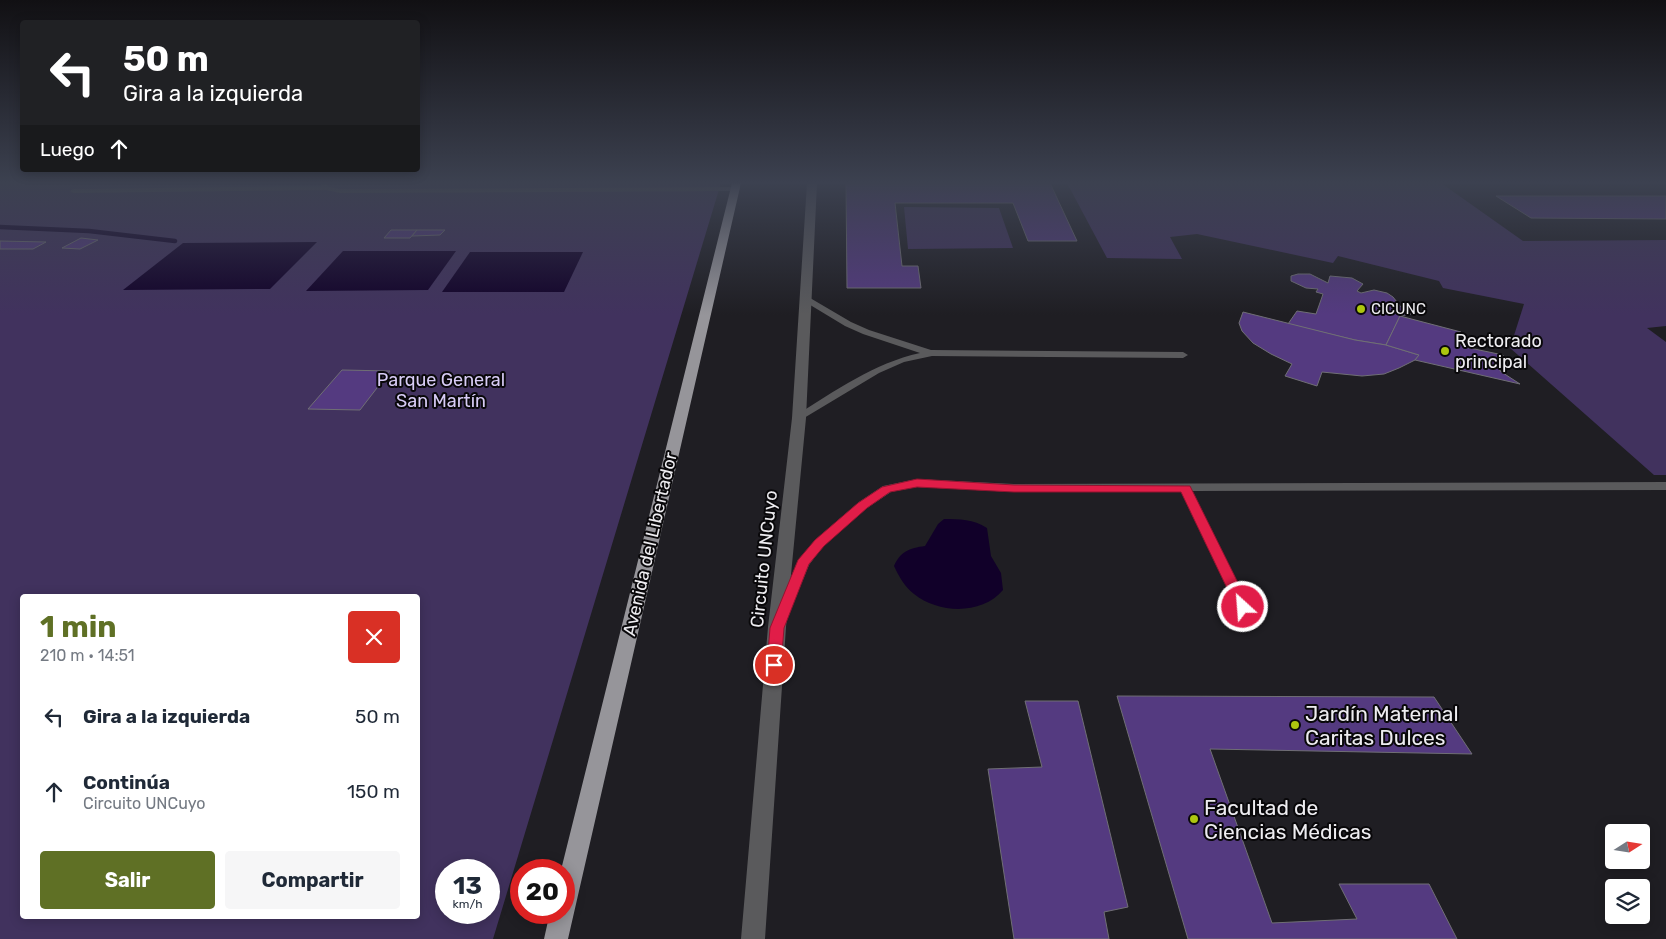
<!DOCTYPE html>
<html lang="es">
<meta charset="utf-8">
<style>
body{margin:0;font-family:Rubik,sans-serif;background:#f6f6f7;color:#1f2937;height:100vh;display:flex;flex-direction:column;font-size:19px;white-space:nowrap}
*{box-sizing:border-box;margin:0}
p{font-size:16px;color:#747a83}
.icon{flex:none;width:28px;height:28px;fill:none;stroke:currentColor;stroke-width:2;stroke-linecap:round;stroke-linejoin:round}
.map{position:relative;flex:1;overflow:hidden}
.sheet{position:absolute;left:20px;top:594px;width:400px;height:325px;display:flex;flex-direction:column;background:#fff;border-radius:5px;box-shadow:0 2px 12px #0003}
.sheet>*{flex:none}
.top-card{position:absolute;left:20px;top:20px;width:400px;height:152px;border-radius:5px;box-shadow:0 2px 12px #0003;background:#202124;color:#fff;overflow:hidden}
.needle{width:32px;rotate:78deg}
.buttons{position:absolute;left:1605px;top:824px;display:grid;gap:10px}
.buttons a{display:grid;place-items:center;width:45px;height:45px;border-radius:5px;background:#fff;box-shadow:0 2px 12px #0003;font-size:25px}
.speed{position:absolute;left:435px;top:859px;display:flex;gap:10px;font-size:25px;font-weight:700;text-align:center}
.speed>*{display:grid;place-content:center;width:65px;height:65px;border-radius:50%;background:#fff;box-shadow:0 2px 12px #0003;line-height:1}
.speed small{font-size:12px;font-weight:400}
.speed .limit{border:8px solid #d22;background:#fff;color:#111}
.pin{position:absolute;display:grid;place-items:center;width:42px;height:42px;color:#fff;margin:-21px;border:2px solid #fff;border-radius:50%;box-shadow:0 1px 5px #0007}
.me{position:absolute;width:55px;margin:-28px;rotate:334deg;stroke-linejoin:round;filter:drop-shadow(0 0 4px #0008)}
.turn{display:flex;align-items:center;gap:18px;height:105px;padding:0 20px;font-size:22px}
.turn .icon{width:65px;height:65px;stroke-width:2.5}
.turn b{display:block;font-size:35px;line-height:42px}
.then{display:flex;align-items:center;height:48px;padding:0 20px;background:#0003;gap:10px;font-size:19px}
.round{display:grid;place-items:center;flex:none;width:52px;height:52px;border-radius:5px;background:#f6f6f7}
.head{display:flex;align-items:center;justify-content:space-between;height:85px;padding:0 20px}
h1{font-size:30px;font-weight:700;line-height:38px;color:#5f7025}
.button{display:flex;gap:10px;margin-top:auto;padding:10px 20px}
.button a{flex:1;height:58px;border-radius:5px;background:#5f7025;color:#fff;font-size:20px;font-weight:700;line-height:58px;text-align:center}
.button a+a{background:#f6f6f7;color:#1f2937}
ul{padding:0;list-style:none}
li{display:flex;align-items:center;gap:15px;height:75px;padding:0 20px}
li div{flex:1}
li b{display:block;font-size:19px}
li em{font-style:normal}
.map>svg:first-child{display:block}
</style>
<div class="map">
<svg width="1666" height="939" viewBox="0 0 1666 939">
<rect width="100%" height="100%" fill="#1f1e23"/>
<g fill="#41325e" fill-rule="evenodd">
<path d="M0 183H721L493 939H0ZM22 596H418V916H22ZM446 870H489V912H446Z"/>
<polygon points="1067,183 1441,183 1523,241 1666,240 1666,326 1647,328 1666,342 1666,475 1654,475 1510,348 1524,304 1443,288 1439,281 1338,256 1333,263 1197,234 1170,237 1182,259 1107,258"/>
<polygon points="904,207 999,208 1013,248 908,249"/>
</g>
<g fill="#110029">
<polygon points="317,242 270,289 123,290 183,243"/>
<polygon points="343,251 456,251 428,290 306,291"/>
<polygon points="470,252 583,252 564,292 442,292"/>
<path d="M944 519C960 519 973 519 987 528L991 556 1001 573 1003 590C982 615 939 614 914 594 905 587 899 577 894 566 900 552 909 548 925 546L938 524Z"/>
</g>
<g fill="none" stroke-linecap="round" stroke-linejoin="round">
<polyline stroke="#110029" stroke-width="4.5" points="0,227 89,231 175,241"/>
</g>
<g fill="#543a80" stroke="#706f75">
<polygon points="846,183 1050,183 1077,241 1028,241 1013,203 895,203 902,266 918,266 921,288 847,288"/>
<polygon points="1496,196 1666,196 1666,219 1531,218"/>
<polygon points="391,230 417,230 410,238 384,238"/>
<polygon points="417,230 445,230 440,235 412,236"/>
<polygon points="81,238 98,240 80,249 62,248"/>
<polygon points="0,241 46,242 33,249 0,249"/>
<polygon points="1298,274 1310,274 1328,283 1330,276 1352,278 1363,284 1357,291 1361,293 1374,290 1387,293 1393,297 1401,307 1411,314 1400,316 1386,345 1355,340 1288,324 1297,311 1316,314 1322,297 1323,294 1316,292 1318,289 1306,288 1291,281 1291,276"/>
<polygon points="1243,312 1355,340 1386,345 1419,355 1415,360 1399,368 1384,374 1362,376 1322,372 1317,386 1285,376 1292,364 1271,354 1253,343 1242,331 1239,323"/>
<polygon points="1400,316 1461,332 1457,342 1465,347 1503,355 1500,371 1520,384 1415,360 1419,355 1386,345"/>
<polygon points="342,370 390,371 360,410 308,409"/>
<polygon points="1117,696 1434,697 1472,754 1210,749 1272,923 1357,919 1339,884 1429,884 1457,939 1188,939"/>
<polygon points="1025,701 1078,701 1128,907 1104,912 1109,939 1014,939 988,769 1042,767"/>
</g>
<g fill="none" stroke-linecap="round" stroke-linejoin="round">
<g fill="#5a5a5c" fill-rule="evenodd">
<polygon points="321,183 327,183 329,187 340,189 735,187 738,189 735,191 340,193 326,190 73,193 70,191 73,189 322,186"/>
<path d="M805 295 851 322 869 330 931 350 1183 352 1188 355 1183 358 932 356 904 362 879 373 799 421 795 420 794 418 795 416C835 391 874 363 920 353L863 334 845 326 802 300 801 298Z"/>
<polygon points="917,479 1014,484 1666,482 1666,490 1192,491 1250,607 1248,610 1243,612 1238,610 1236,607 1181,491 1014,492 917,487 891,492 867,508 823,546 809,565 788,616 783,617 778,616 776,612 797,563 815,540 859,502 883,486"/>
</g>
<polygon fill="#5a5a5c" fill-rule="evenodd" points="807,183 817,183 806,418 786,627 765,939 741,939 768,627 792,418"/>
<polygon fill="#96959a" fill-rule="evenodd" points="732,183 741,183 568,939 544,939 550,912 564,912 564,870 561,870"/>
</g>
<linearGradient id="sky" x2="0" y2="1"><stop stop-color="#111013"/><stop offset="0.58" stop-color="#3c4150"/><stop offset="1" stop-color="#3c4150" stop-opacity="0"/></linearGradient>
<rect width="1666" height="315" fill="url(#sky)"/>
<polygon fill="#e11d48" stroke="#92132f" points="917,479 1014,485 1190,486 1250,607 1248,611 1238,611 1181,492 1014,492 917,487 890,492 867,508 824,546 809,564 784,628 781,665 779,669 774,670 769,669 767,665 770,628 798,560 815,540 858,503 882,487"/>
<g fill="#adc60f" stroke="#09080a" stroke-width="2">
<circle cx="1361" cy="309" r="5"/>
<circle cx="1445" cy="351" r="5"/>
<circle cx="1295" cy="725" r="5"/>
<circle cx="1194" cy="819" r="5"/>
</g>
<g text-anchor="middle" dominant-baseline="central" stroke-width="4" stroke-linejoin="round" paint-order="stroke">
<g font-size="15" fill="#eeedf1" stroke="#09080a" text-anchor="start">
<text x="1371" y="309">CICUNC</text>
</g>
<g font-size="18" fill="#eeedf1" stroke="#09080a" text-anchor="start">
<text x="1455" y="341">Rectorado<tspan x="1455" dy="21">principal</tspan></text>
</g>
<g font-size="18" fill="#d8ccf6" stroke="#09080a">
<text x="441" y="380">Parque General<tspan x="441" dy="21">San Martín</tspan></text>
</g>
<g font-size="18" fill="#eeedf1" stroke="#09080a">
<text transform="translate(650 544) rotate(-77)">Avenida del Libertador</text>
<text transform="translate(764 559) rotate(-84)">Circuito UNCuyo</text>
</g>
<g font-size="21" fill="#eeedf1" stroke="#09080a" text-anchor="start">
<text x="1305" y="713">Jardín Maternal<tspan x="1305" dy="24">Caritas Dulces</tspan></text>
<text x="1204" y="807">Facultad de<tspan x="1204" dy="24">Ciencias Médicas</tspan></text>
</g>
</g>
</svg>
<div class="buttons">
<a><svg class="needle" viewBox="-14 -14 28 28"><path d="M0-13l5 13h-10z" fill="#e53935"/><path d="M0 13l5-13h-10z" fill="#747a83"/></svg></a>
<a><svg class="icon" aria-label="layers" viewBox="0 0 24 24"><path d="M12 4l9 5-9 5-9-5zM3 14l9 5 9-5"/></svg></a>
</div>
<div class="speed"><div>13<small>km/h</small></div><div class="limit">20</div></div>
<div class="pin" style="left:774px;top:665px;background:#d93025"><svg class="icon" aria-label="arrive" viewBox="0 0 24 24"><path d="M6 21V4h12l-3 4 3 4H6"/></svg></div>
<svg class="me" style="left:1243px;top:607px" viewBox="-20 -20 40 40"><circle r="17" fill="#e11d48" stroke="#fff" stroke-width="3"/><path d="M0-11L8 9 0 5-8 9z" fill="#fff"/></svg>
<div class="top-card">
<div class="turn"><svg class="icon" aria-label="left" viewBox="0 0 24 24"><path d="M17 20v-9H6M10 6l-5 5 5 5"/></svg><div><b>50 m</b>Gira a la izquierda</div></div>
<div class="then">Luego<svg class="icon" aria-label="ahead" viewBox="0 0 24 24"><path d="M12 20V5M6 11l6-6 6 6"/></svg></div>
</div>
<section class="sheet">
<div class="head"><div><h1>1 min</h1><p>210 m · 14:51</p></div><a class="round" style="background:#d93025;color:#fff"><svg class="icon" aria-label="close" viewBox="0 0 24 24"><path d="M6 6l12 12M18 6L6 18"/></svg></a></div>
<ul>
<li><svg class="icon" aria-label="left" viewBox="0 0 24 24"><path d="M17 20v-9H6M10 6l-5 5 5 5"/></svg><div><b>Gira a la izquierda</b></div><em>50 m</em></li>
<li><svg class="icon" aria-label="ahead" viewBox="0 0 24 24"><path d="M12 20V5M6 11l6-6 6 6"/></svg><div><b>Continúa</b><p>Circuito UNCuyo</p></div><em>150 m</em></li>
</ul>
<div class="button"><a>Salir</a><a>Compartir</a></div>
</section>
</div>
